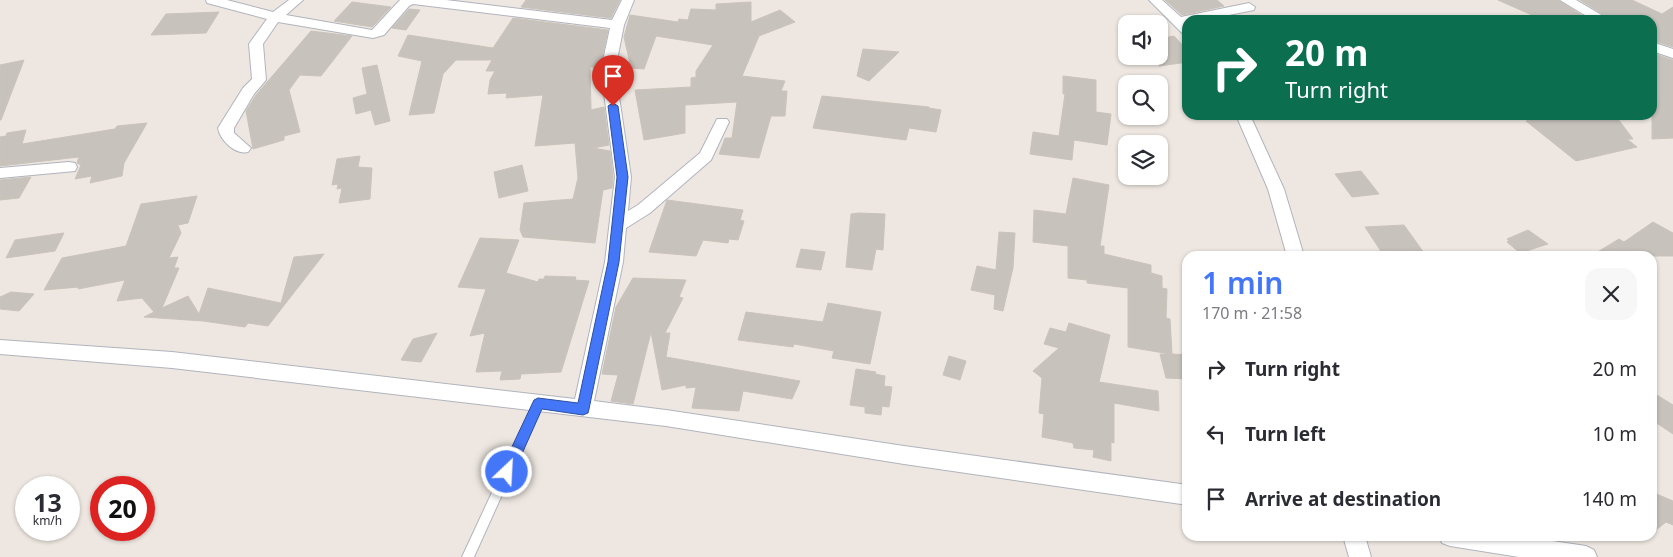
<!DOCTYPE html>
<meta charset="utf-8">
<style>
body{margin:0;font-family:"Noto Sans",sans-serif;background:#f7f7f7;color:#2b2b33;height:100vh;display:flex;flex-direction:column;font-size:19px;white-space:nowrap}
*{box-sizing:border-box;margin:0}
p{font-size:16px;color:#7c7c81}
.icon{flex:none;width:28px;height:28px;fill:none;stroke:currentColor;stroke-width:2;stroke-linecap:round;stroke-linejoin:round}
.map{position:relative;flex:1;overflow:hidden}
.side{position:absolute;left:1182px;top:251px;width:475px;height:290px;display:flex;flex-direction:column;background:#fff;border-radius:15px;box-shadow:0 1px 4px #0004}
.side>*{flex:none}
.top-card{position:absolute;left:1182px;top:15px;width:475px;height:105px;border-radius:15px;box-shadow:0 1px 4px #0004;background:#0b6e4f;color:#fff;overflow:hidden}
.fabs{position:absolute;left:1118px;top:15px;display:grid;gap:10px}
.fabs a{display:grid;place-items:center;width:50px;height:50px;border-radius:10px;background:#fff;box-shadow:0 1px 4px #0004;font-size:25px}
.speed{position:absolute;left:15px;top:476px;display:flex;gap:10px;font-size:25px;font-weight:700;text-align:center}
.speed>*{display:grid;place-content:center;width:65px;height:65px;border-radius:50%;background:#fff;box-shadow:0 1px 4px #0004;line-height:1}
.speed small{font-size:12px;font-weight:400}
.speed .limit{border:8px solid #d22;background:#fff;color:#111}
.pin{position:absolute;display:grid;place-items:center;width:42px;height:42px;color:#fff;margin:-51px -21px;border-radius:50% 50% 50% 0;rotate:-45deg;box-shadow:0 0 5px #0007}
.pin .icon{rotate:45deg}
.me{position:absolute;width:55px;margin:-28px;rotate:25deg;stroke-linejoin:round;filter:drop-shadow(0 0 4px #0008)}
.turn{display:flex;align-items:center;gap:18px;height:105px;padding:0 20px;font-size:22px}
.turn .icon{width:65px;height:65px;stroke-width:2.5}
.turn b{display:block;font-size:35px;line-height:42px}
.round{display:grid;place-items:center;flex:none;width:52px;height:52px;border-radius:15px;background:#f7f7f7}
.summary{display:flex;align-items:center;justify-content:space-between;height:85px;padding:0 20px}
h1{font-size:30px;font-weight:600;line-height:38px;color:#4477f8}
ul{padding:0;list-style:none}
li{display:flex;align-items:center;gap:15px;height:65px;padding:0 20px}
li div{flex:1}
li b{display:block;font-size:19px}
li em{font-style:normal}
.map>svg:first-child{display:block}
</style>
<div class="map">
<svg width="1673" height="557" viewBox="0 0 1673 557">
<rect width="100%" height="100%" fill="#eee7e1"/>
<g fill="#c7c2bc" stroke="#cac3ba">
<polygon points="526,0 620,0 611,18 521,7"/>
<polygon points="1165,0 1217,0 1224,6 1182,15"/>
<polygon points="1498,0 1558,0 1589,20 1543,20"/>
<polygon points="1580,0 1632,0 1662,14 1673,7 1673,47 1652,40 1652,20 1612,20"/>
<polygon points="352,2 391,7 372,27 334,21"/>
<polygon points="751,2 751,22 780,10 795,22 759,36 742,76 785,81 781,91 787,91 785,116 771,116 759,158 719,154 725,138 732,138 737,102 685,105 685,133 644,140 635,90 691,87 691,78 696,77 696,71 713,45 656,36 644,69 631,68 624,37 630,15 678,22 679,19 688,20 691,9 716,10 716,4"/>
<polygon points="409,9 420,10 406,30 392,28"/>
<polygon points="219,12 206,33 151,35 166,14"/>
<polygon points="513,18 608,30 600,67 590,67 591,110 604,107 609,145 593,148 610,151 613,177 612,188 603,190 595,243 523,237 520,230 524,203 573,199 578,178 575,143 535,146 543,95 506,98 507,93 488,94 490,80 495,71 486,71 492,60 456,60 443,74 434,113 409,115 422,61 398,56 408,35 493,48"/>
<polygon points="311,31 352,36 321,76 300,75 289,90 300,132 284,136 284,140 253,149 246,111 256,95"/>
<polygon points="1174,36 1188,51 1188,62 1159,66 1159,39"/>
<polygon points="863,49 899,52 869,81 857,76"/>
<polygon points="1652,53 1673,60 1673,138 1652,139"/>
<polygon points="24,60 1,120 0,120 0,65"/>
<polygon points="377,65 390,121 375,125 371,110 356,114 353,98 367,94 362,68"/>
<polygon points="1063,76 1096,80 1096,112 1111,114 1107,145 1074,140 1072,160 1030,154 1033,132 1059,136 1065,94 1063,94"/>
<polygon points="822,96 929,107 929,108 941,110 936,132 909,128 906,140 813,128"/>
<polygon points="1553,115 1615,115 1633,139 1627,139 1637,147 1576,161 1526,121"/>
<polygon points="147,123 124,163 122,176 90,183 92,176 75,179 81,165 77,163 79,157 0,166 0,137 6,136 7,133 26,130 22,144 115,129 117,126"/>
<polygon points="360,156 358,167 372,168 370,199 339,203 342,188 337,189 338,184 332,185 337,159"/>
<polygon points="522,165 528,191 499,198 494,172"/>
<polygon points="1361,171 1379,194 1352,197 1335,174"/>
<polygon points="31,177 19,198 0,200 0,180"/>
<polygon points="1073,178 1109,185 1100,246 1104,246 1104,254 1151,265 1151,273 1162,276 1162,288 1167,289 1166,318 1170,319 1172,354 1188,355 1188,379 1166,378 1160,354 1170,354 1128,347 1128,288 1087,283 1087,280 1068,278 1068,246 1033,242 1034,210 1066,214"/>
<polygon points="197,196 188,223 178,225 181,233 169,258 178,257 174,268 179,268 162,308 188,296 199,314 208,288 281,303 294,257 324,254 268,326 248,323 245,327 203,321 144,317 154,312 142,298 117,301 125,280 78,289 79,287 44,290 62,258 126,246 141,204"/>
<polygon points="667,200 743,210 740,220 744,221 738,240 729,239 728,243 703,240 696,256 649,252"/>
<polygon points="859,213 885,214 883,250 876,249 872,270 846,267 851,214"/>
<polygon points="1653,222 1673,233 1673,256 1591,256 1619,239 1624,242"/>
<polygon points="1404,225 1424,253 1412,254 1414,256 1384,256 1365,227"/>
<polygon points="1528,230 1548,244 1520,253 1507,242 1509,241 1507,239"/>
<polygon points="999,232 1015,233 1013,268 1003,311 994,309 995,295 971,290 977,266 996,270"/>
<polygon points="64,233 55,251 6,258 15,240"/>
<polygon points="480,238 519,240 506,273 538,282 539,279 544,279 545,276 576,277 575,280 589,281 561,372 521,374 520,379 500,380 502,371 476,372 485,333 470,336 486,289 458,287"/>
<polygon points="801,249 825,252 821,270 796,267"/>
<polygon points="633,278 686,280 679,297 683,298 665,333 670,333 666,357 800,381 792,399 743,391 739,411 692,408 696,387 686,388 686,385 662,390 651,332 633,404 611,401 618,375 602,374 616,307"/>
<polygon points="11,292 34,294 19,311 0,309 0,297"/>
<polygon points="828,303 881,312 870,364 832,358 834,351 794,344 793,347 738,340 746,312 823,322"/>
<polygon points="1069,323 1110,335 1099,382 1158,391 1159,411 1114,403 1114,443 1111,442 1111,461 1093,457 1094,450 1074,448 1073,443 1042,437 1044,414 1039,413 1042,378 1033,371 1059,348 1044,344 1050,328 1066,332"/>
<polygon points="437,333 421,362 401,360 413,339"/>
<polygon points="949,356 966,361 960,380 943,375"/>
<polygon points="856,369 876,372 875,374 885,376 884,386 892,387 889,407 882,406 881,415 865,413 865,407 850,405"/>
<polygon points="1652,392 1673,405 1673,434 1652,420"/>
<polygon points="1652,492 1673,501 1673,525 1666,522 1652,533"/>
</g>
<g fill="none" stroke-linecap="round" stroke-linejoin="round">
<g stroke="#b1b4bd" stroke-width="2">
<polygon id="lane" points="538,400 541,401 543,404 474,557 462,557 533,404 535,401"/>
</g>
<g stroke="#b1b4bd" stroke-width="2">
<g id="street">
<path d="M206 0H227L273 12 289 0H303L286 15 372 30 400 0H446L612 20 622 0H634L624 25 615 70 631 177 628 211 638 205 700 153 717 119H727L729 122 711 160 650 213 626 228 623 262 594 401 666 410 904 446 1188 485V505L904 464 666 426 172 368 0 354V340L172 352 575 399 605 262 615 177 601 70 610 28 413 4 409 6 384 35 373 38 278 22 263 44 266 80 254 94 234 128V133L251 148 248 152C235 155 220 140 218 128L243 88 252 79 249 44 267 19 207 3Z"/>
<polygon points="1149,0 1162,0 1181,17 1249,3 1255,7 1254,10 1204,20 1188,20 1187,34 1182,33"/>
<polygon points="1560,0 1576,0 1610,20 1593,20"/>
<polygon points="1652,42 1673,49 1673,58 1652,51"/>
<polygon points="1236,115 1250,115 1284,189 1304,256 1287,256 1268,189"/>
<polygon points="69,162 75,163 77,167 75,171 0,178 0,168"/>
<polygon points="1343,536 1365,536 1371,557 1349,557"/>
<polygon points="1439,536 1519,536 1586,546 1594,550 1597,557 1519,557 1450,546 1442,543"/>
</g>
</g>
<use href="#lane" fill="#fff" fill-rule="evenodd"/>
<use href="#street" fill="#fff" fill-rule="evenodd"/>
</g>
<polygon fill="#4477f8" stroke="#2c4da1" points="613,103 618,106 628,177 619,262 589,409 588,413 583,415 542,409 512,476 507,478 502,476 500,472 534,400 538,398 578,403 608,262 617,177 608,106"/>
</svg>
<div class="fabs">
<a><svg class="icon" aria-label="sound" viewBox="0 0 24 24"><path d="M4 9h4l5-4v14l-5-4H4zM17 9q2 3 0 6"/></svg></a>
<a><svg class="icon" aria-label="search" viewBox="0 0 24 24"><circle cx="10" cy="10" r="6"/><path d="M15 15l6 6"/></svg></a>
<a><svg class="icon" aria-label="layers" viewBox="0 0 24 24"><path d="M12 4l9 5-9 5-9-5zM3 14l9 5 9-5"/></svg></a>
</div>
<div class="speed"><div>13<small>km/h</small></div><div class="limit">20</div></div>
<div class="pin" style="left:613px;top:106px;background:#d93025"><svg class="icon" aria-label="arrive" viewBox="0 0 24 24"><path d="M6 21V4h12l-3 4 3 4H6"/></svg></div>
<svg class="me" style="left:507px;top:472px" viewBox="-20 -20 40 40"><circle r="17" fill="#4477f8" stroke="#fff" stroke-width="3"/><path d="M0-11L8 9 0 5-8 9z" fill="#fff"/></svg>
<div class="top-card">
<div class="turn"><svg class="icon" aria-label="right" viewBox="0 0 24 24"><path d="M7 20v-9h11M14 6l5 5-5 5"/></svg><div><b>20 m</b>Turn right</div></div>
</div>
<section class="side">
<div class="summary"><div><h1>1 min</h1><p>170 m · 21:58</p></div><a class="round"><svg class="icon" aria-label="close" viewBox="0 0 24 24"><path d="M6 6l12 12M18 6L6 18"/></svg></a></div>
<ul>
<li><svg class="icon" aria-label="right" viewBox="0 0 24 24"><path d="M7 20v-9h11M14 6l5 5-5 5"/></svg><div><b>Turn right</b></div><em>20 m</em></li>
<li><svg class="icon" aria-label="left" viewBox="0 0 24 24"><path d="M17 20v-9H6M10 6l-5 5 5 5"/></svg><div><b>Turn left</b></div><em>10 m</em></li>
<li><svg class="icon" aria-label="arrive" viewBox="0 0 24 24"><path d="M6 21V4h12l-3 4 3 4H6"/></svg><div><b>Arrive at destination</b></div><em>140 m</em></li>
</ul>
</section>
</div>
